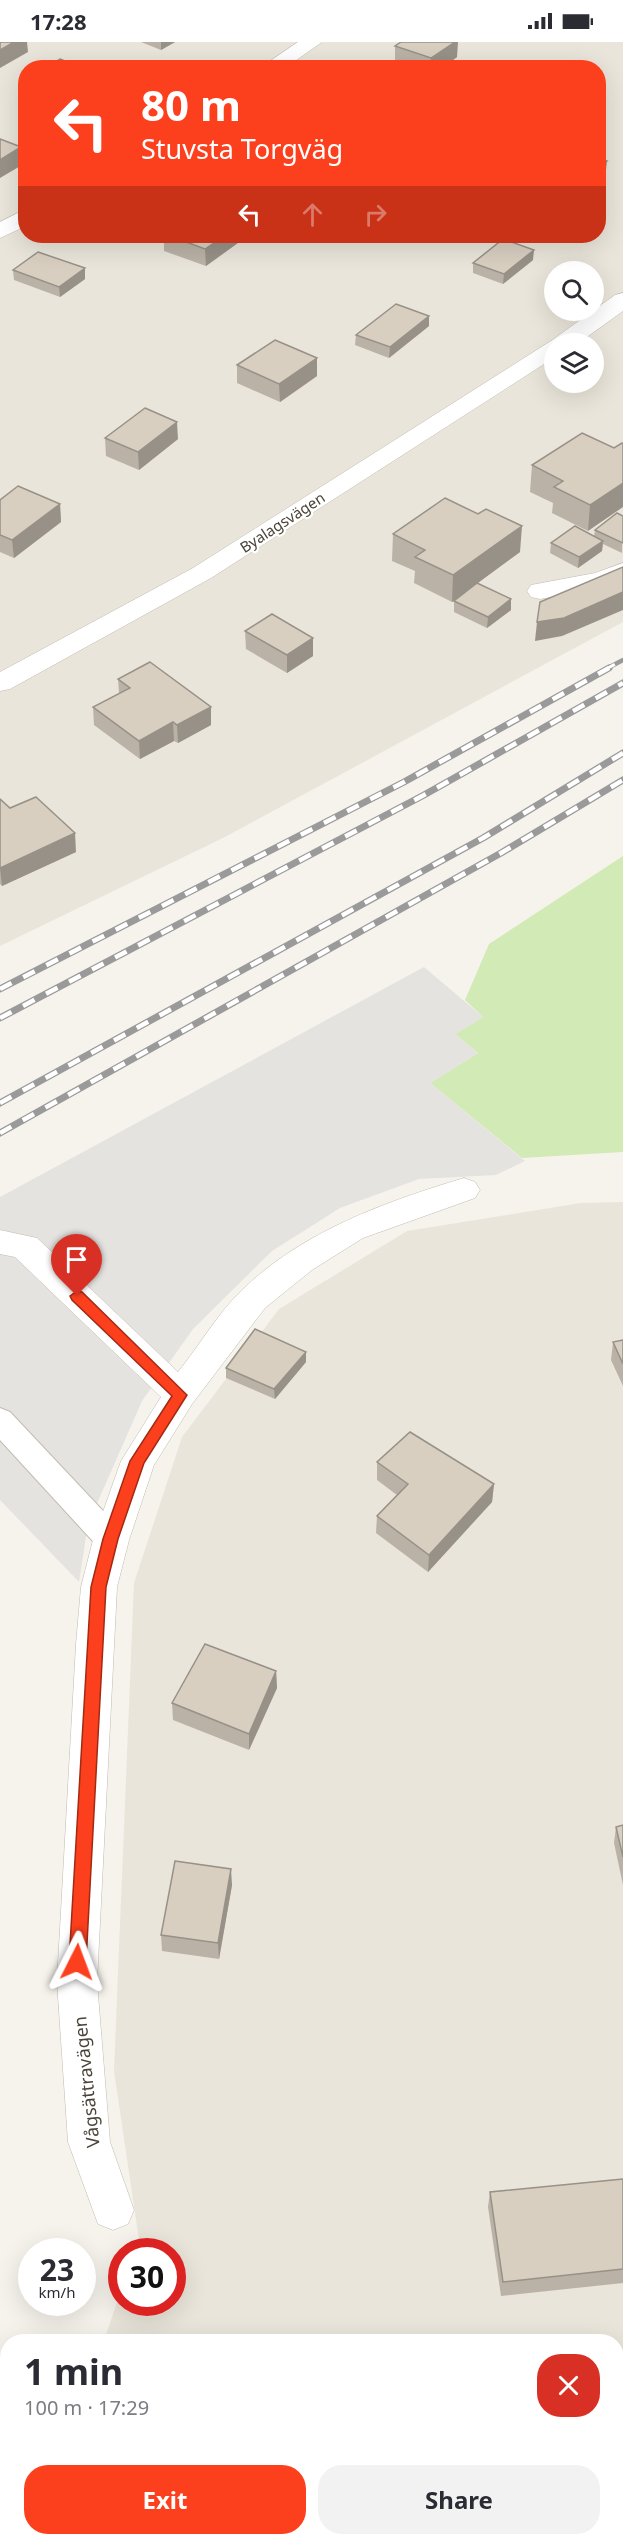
<!DOCTYPE html>
<meta charset="utf-8">
<style>
body{margin:0;font-family:"Noto Sans",sans-serif;background:#f2f2f3;color:#2b2b33;height:100vh;display:flex;flex-direction:column;font-size:22px;white-space:nowrap}
*{box-sizing:border-box;margin:0}
p{font-size:20px;color:#7c7c81}
.icon{flex:none;width:33px;height:33px;fill:none;stroke:currentColor;stroke-width:2;stroke-linecap:round;stroke-linejoin:round}
.map{position:relative;flex:1;overflow:hidden}
.side{position:absolute;left:0px;top:2292px;width:624px;height:212px;display:flex;flex-direction:column;background:#fff;border-radius:24px 24px 0 0;box-shadow:0 6px 24px #0002}
.side>*{flex:none}
.hud{position:absolute;left:18px;top:18px;width:588px;height:183px;border-radius:24px;box-shadow:0 6px 24px #0002;background:#fc3f1d;color:#fff;overflow:hidden}
.controls{position:absolute;left:544px;top:219px;display:grid;gap:12px}
.controls a{display:grid;place-items:center;width:60px;height:60px;border-radius:50%;background:#fff;box-shadow:0 6px 24px #0002;font-size:30px}
.speed{position:absolute;left:18px;top:2196px;display:flex;gap:12px;font-size:30px;font-weight:700;text-align:center}
.speed>*{display:grid;place-content:center;width:78px;height:78px;border-radius:50%;background:#fff;box-shadow:0 6px 24px #0002;line-height:1}
.speed small{font-size:15px;font-weight:400}
.speed .limit{border:9px solid #d22;background:#fff;color:#111}
.pin{position:absolute;display:grid;place-items:center;width:51px;height:51px;color:#fff;margin:-62px -26px;border-radius:50% 50% 50% 0;rotate:-45deg;box-shadow:0 0 6px #0007}
.pin .icon{rotate:45deg}
.me{position:absolute;width:66px;margin:-33px;rotate:3deg;stroke-linejoin:round;filter:drop-shadow(0 0 4px #0008)}
.turn{display:flex;align-items:center;gap:21px;height:126px;padding:0 24px;font-size:27px}
.turn .icon{width:78px;height:78px;stroke-width:2.5}
.turn b{display:block;font-size:42px;line-height:51px}
.lanes{display:flex;align-items:center;height:57px;padding:0 24px;background:#0003;justify-content:center;gap:30px;direction:ltr}
.lanes .off{opacity:.35}
.round{display:grid;place-items:center;flex:none;width:63px;height:63px;border-radius:24px;background:#f2f2f3}
.head{display:flex;align-items:center;justify-content:space-between;height:102px;padding:0 24px}
h1{font-size:36px;font-weight:700;line-height:45px}
.primary-button{display:flex;gap:12px;margin-top:auto;padding:12px 24px}
.primary-button a{flex:1;height:69px;border-radius:24px;background:#fc3f1d;color:#fff;font-size:24px;font-weight:700;line-height:69px;text-align:center}
.primary-button a+a{background:#f2f2f3;color:#2b2b33}
.status{display:flex;justify-content:space-between;align-items:center;height:42px;padding:0 30px;background:#fff;direction:ltr}
.status svg{height:16px;fill:currentColor}
.map>svg:first-child{display:block}
</style>
<div class="status"><b>17:28</b><svg viewBox="0 0 49 12"><path d="M0 12V9h3v3zM5 12V6h3v6zM10 12V3h3v9zM15 12V0h3v12zM26 1h20v11H26zM47 4h2v5h-2z"/></svg></div>
<div class="map">
<svg width="623" height="2503" viewBox="0 0 623 2503">
<rect width="100%" height="100%" fill="#f6f3ec"/>
<g fill="#eae5da" fill-rule="evenodd">
<path d="M0 0H623V580L225 795 0 904ZM26 26H598V194H26ZM555 230H594V268H555ZM555 302H594V340H555Z"/>
<polygon points="623,1160 623,2503 61,2503 61,2496 616,2496 616,2300 104,2299 121,2248 122,2260 172,2260 172,2210 135,2209 139,2198 114,2029 134,1541 182,1395 279,1267 407,1189 581,1161"/>
</g>
<polygon fill="#d2eab5" points="623,814 623,1110 522,1116 430,1041 478,1011 455,992 483,975 465,958 489,902"/>
<polygon fill="#e5e3e0" points="424,925 483,975 455,992 478,1011 430,1041 525,1119 496,1133 419,1137 340,1166 272,1209 193,1287 142,1359 88,1482 79,1540 0,1458 0,1155"/>
<g fill="none" stroke-linecap="round" stroke-linejoin="round">
<g stroke="#c2bbae" stroke-width="2">
<polygon id="lane" points="0,1366 10,1370 122,1489 126,1498 122,1507 111,1510 100,1507 0,1398"/>
</g>
<g stroke="#c2bbae" stroke-width="1">
<g id="street">
<polygon points="298,0 322,0 285,26 260,26"/>
<polygon points="26,167 26,184 0,196 0,180"/>
<polygon points="623,251 623,269 577,302 555,302 555,315 211,536 10,647 0,649 0,630 193,526 551,299 615,253"/>
<polygon points="623,521 623,538 601,546 540,557 531,555 527,549 531,543 595,531"/>
<path d="M464 1136 475 1140 480 1148 475 1156 363 1196 312 1228 265 1266 192 1362 154 1423 129 1498 117 1545 97 1940 110 2100 134 2168 128 2182 113 2188 98 2182 68 2100 57 1940 76 1602 81 1545 93 1498 121 1419 161 1355 15 1215 0 1212V1188L37 1196 178 1330C199 1304 218 1271 242 1248 303 1189 385 1160 464 1136Z"/>
</g>
</g>
<use href="#lane" fill="#fff" fill-rule="evenodd"/>
<use href="#street" fill="#fff" fill-rule="evenodd"/>
<g stroke="#9a9a9a" stroke-width="4.5">
<polyline id="rail-far1" points="606,627 623,618"/>
</g>
<g stroke="#9a9a9a" stroke-width="7">
<g id="rail">
<polyline points="0,947 404,740 609,626"/>
<polyline points="0,976 424,753 623,641"/>
<polyline points="0,1061 483,796 623,711"/>
<polyline points="0,1091 501,811 623,738"/>
</g>
</g>
<use href="#rail-far1" stroke="#fff" stroke-width="3" stroke-dasharray="10" stroke-linecap="butt"/>
<use href="#rail" stroke="#fff" stroke-width="4.5" stroke-dasharray="13" stroke-linecap="butt"/>
</g>
<g fill="#bab2a6">
<polygon points="141,0 175,0 161,8"/>
<polygon points="395,4 457,15 442,26 410,26 395,20"/>
<polygon points="164,194 242,194 242,198 206,224 164,209"/>
<polygon points="533,218 503,242 473,231 473,221"/>
<polygon points="13,228 85,237 60,255 14,238"/>
<polygon points="429,284 389,316 355,303 356,293"/>
<polygon points="317,316 317,334 280,360 237,341 237,323"/>
<polygon points="105,396 178,397 139,428 106,414"/>
<polygon points="614,406 588,489 552,471 553,461 530,450 532,423"/>
<polygon points="0,458 60,462 61,480 14,516 0,510"/>
<polygon points="478,472 520,510 452,560 414,541 415,529 392,519 393,492"/>
<polygon points="623,474 622,511 603,502 602,509 578,526 550,511 551,501 594,494 595,488"/>
<polygon points="511,557 511,568 487,586 454,570 454,559"/>
<polygon points="245,589 313,596 313,614 287,631 246,607"/>
<polygon points="118,637 211,665 211,683 178,701 174,699 140,717 94,683 93,665 119,651"/>
<polygon points="0,757 10,766 76,810 2,844 0,842"/>
<polygon points="623,1298 623,1344 611,1318 613,1300"/>
<polygon points="306,1310 306,1320 275,1357 226,1336 226,1326"/>
<polygon points="377,1420 494,1442 492,1460 428,1530 376,1491 377,1474 397,1453 377,1438"/>
<polygon points="276,1629 277,1646 249,1708 173,1678 172,1661"/>
<polygon points="623,1783 623,1843 614,1801 616,1785"/>
<polygon points="232,1843 219,1917 162,1909 161,1893"/>
<polygon points="623,2137 623,2241 501,2254 488,2165 490,2150"/>
</g>
<g fill="#979187">
<polygon points="14,0 27,0 28,10 0,26 0,8"/>
<polygon points="161,0 175,0 161,8"/>
<polygon points="455,0 458,0 457,15 442,26 431,26 431,16"/>
<polygon points="21,105 22,123 0,136 0,118"/>
<polygon points="607,119 605,137 598,142 598,126"/>
<polygon points="224,194 242,194 242,198 206,224 205,207"/>
<polygon points="534,208 533,218 503,242 504,232"/>
<polygon points="85,226 85,237 60,255 59,245"/>
<polygon points="429,274 429,284 389,316 390,305"/>
<polygon points="317,316 317,334 280,360 279,342"/>
<polygon points="177,380 178,397 139,428 138,410"/>
<polygon points="623,441 623,465 588,489 590,463"/>
<polygon points="60,462 61,480 14,516 12,498"/>
<polygon points="522,484 520,510 452,560 453,533"/>
<polygon points="603,499 602,509 578,526 579,515"/>
<polygon points="623,550 623,568 562,594 535,599 537,580"/>
<polygon points="511,557 511,568 487,586 488,575"/>
<polygon points="313,596 313,614 287,631 287,613"/>
<polygon points="211,665 211,683 178,701 177,683"/>
<polygon points="173,680 174,699 140,717 139,699"/>
<polygon points="75,791 76,810 2,844 0,826"/>
<polygon points="306,1310 306,1320 275,1357 274,1347"/>
<polygon points="494,1442 492,1460 428,1530 429,1513"/>
<polygon points="276,1629 277,1646 249,1708 249,1692"/>
<polygon points="231,1827 232,1843 219,1917 218,1901"/>
</g>
<g fill="#d8cfc1" stroke="#979187" stroke-width="1.5">
<polygon points="0,0 14,0 0,8"/>
<polygon points="401,0 455,0 431,16 395,4"/>
<polygon points="60,17 82,26 45,26"/>
<polygon points="0,97 21,105 0,118"/>
<polygon points="598,116 607,119 598,126"/>
<polygon points="170,194 224,194 205,207"/>
<polygon points="503,197 534,208 504,232 473,221"/>
<polygon points="38,210 85,226 59,245 13,228"/>
<polygon points="396,262 429,274 390,305 356,293"/>
<polygon points="275,298 317,316 279,342 237,323"/>
<polygon points="145,366 177,380 138,410 105,396"/>
<polygon points="582,391 614,406 622,401 623,402 623,441 590,463 554,445 563,439 532,423"/>
<polygon points="18,444 60,462 12,498 0,493 0,458"/>
<polygon points="445,456 478,472 486,467 522,484 453,533 415,515 425,508 393,492"/>
<polygon points="617,471 623,474 623,501 595,488"/>
<polygon points="575,484 603,499 579,515 551,501"/>
<polygon points="623,525 623,550 564,576 537,580 540,560"/>
<polygon points="477,541 511,557 488,575 454,559"/>
<polygon points="272,572 313,596 287,613 245,589"/>
<polygon points="150,620 211,665 177,683 173,680 139,699 93,665 130,646 118,637"/>
<polygon points="36,755 75,791 0,826 0,757 10,766"/>
<polygon points="255,1287 306,1310 274,1347 226,1326"/>
<polygon points="623,1298 623,1322 613,1300"/>
<polygon points="410,1390 494,1442 429,1513 377,1474 408,1442 377,1420"/>
<polygon points="205,1602 276,1629 249,1692 172,1661"/>
<polygon points="623,1783 623,1815 616,1785"/>
<polygon points="175,1819 231,1827 218,1901 161,1893"/>
<polygon points="623,2137 623,2227 503,2240 490,2150"/>
</g>
<polygon fill="#fc3f1d" stroke="#a42913" stroke-width="1.5" points="77,1249 82,1250 187,1353 144,1421 118,1497 106,1545 86,1920 83,1926 77,1928 72,1926 69,1920 91,1545 103,1497 130,1419 172,1354 72,1258 70,1254"/>
<g text-anchor="middle" dominant-baseline="central" stroke-width="4.5" stroke-linejoin="round" paint-order="stroke">
<g font-size="15" fill="#4b4439" stroke="#fff">
<text transform="translate(282 480) rotate(-33)">Byalagsvägen</text>
</g>
<g font-size="18" fill="#4b4439" stroke="#fff">
<text transform="translate(86 2040) rotate(-96)">Vågsättravägen</text>
</g>
</g>
</svg>
<div class="controls">
<a><svg class="icon" aria-label="search" viewBox="0 0 24 24"><circle cx="10" cy="10" r="6"/><path d="M15 15l6 6"/></svg></a>
<a><svg class="icon" aria-label="layers" viewBox="0 0 24 24"><path d="M12 4l9 5-9 5-9-5zM3 14l9 5 9-5"/></svg></a>
</div>
<div class="speed"><div>23<small>km/h</small></div><div class="limit">30</div></div>
<div class="pin" style="left:77px;top:1254px;background:#d93025"><svg class="icon" aria-label="arrive" viewBox="0 0 24 24"><path d="M6 21V4h12l-3 4 3 4H6"/></svg></div>
<svg class="me" style="left:77px;top:1920px" viewBox="-20 -20 40 40"><path d="M0-17L14 15 0 8-14 15z" fill="#fc3f1d" stroke="#fff" stroke-width="4"/></svg>
<div class="hud">
<div class="turn"><svg class="icon" aria-label="left" viewBox="0 0 24 24"><path d="M17 20v-9H6M10 6l-5 5 5 5"/></svg><div><b>80 m</b>Stuvsta Torgväg</div></div>
<div class="lanes"><svg class="icon" aria-label="left" viewBox="0 0 24 24"><path d="M17 20v-9H6M10 6l-5 5 5 5"/></svg><svg class="icon off" aria-label="ahead" viewBox="0 0 24 24"><path d="M12 20V5M6 11l6-6 6 6"/></svg><svg class="icon off" aria-label="right" viewBox="0 0 24 24"><path d="M7 20v-9h11M14 6l5 5-5 5"/></svg></div>
</div>
<section class="side">
<div class="head"><div><h1>1 min</h1><p>100 m · 17:29</p></div><a class="round" style="background:#d93025;color:#fff"><svg class="icon" aria-label="close" viewBox="0 0 24 24"><path d="M6 6l12 12M18 6L6 18"/></svg></a></div>
<div class="primary-button"><a>Exit</a><a>Share</a></div>
</section>
</div>
